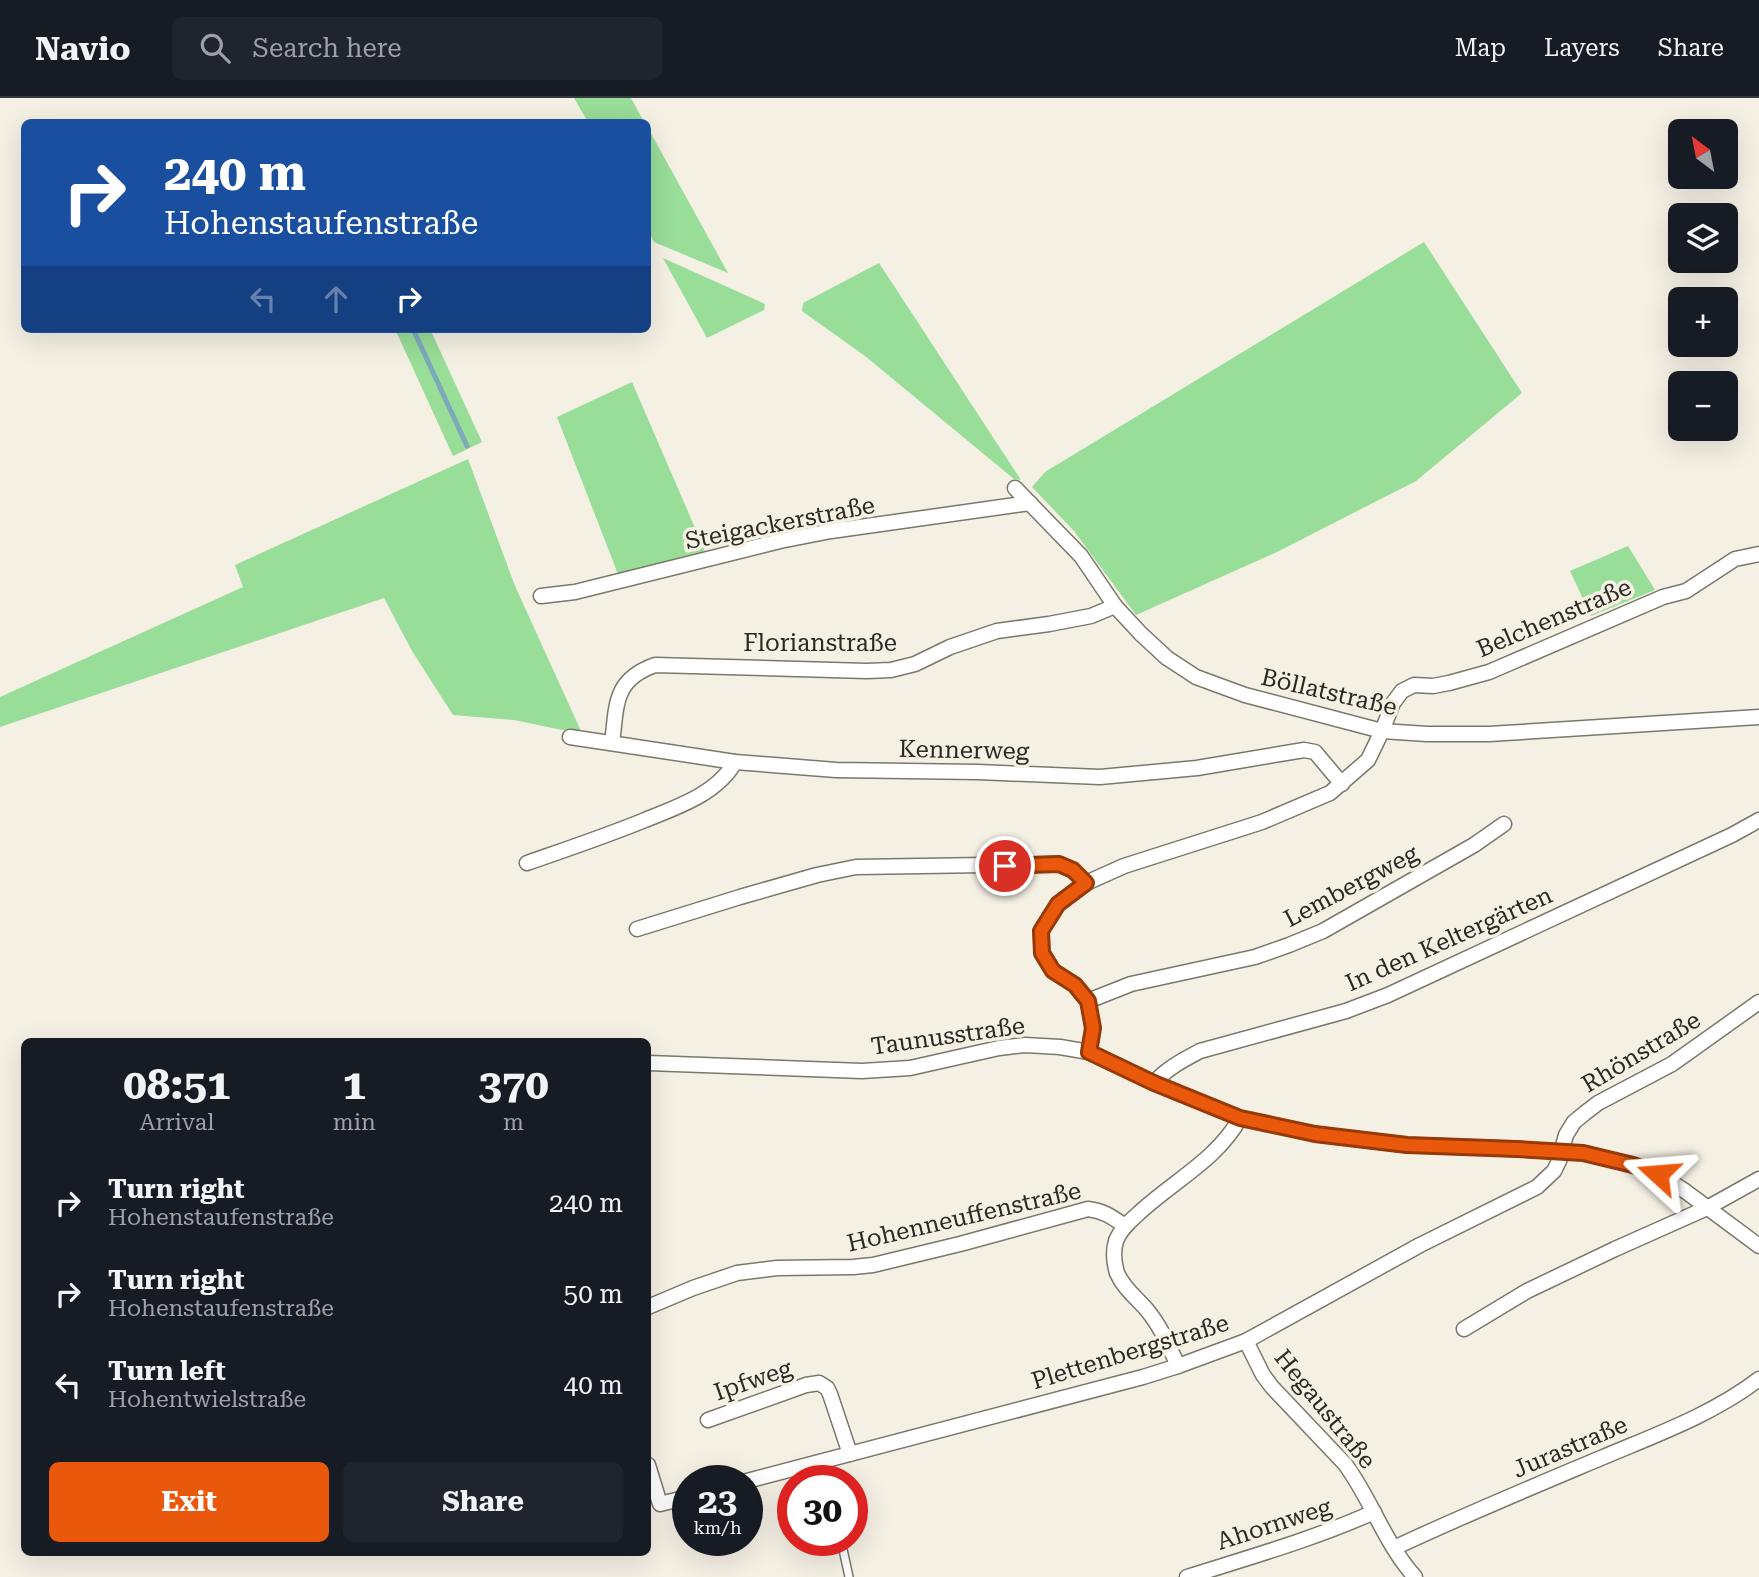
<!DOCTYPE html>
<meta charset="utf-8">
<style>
body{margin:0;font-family:"Roboto Serif",serif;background:#20242c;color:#f1f3f6;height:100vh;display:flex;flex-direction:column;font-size:26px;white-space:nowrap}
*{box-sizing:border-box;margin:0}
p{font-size:23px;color:#9ea1a6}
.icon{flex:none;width:38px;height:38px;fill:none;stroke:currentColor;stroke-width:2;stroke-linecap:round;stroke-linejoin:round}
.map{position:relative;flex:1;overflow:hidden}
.drawer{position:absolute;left:21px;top:940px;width:630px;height:518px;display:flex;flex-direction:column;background:#171b24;border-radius:10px;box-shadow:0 7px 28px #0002}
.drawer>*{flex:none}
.banner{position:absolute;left:21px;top:21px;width:630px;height:214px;border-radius:10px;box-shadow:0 7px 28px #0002;background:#1a4fa0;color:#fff;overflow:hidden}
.needle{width:46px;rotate:328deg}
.fabs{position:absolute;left:1668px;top:21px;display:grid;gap:14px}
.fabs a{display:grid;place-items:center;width:70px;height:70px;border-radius:10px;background:#171b24;box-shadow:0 7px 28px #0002;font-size:35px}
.speed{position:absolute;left:672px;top:1367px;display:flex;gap:14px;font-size:35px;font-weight:700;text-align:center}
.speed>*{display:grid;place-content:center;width:91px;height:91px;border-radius:50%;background:#171b24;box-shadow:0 7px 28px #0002;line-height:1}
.speed small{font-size:18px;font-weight:400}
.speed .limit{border:10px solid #d22;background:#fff;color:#111}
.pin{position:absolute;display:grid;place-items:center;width:60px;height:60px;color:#fff;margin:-30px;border:4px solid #fff;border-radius:50%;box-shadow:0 2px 7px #0007}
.me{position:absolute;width:77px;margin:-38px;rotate:289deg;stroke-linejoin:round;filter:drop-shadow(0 0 5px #0008)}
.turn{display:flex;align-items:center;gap:24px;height:147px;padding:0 28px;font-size:32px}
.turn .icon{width:91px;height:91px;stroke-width:2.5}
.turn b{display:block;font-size:49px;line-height:60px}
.lanes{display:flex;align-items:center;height:66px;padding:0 28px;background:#0003;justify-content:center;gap:35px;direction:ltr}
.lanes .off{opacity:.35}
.eta{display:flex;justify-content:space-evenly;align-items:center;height:119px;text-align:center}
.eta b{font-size:42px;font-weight:700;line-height:49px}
.cta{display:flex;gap:14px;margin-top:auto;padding:14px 28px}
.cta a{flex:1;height:80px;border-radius:10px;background:#ea580c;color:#fff;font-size:28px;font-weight:700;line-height:80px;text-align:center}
.cta a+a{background:#20242c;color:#f1f3f6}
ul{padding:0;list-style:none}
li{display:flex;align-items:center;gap:21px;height:91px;padding:0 28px}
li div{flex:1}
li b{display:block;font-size:26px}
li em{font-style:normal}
header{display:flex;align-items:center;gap:42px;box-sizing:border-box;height:98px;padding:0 35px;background:#171b24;border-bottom:2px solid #363941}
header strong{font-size:33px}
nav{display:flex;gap:38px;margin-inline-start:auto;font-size:24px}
.search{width:490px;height:63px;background:#20242c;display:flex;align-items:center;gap:18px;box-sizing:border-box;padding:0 24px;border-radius:10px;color:#9ea1a6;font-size:26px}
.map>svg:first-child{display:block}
</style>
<header>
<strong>Navio</strong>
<div class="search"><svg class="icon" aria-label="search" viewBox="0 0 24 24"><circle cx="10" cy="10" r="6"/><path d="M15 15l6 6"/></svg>Search here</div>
<nav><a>Map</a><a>Layers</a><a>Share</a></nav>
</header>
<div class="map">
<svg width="1759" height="1479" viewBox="0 0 1759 1479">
<rect width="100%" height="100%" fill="#f5f0e4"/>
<g fill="#98dd98">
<polygon points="574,0 631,0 644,24 588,24"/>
<polygon points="648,30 728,175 654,144 648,132"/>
<polygon points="1424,144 1522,295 1416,383 1275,455 1136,517 1074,433 1032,389 1045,374"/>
<polygon points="663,160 765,206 764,212 707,240"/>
<polygon points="879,165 1021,382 1014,381 865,258 802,213 803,205"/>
<polygon points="395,231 430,231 482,344 453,358"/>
<polygon points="632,284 705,453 618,476 557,319"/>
<polygon points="468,361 515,488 581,633 562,632 514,622 453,617 412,553 384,500 0,629 0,599 243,489 235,467"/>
<polygon points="1628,448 1655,492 1591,518 1570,473"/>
</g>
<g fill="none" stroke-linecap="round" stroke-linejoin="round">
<polyline stroke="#7daabb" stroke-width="5" points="413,231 467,348"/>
<g stroke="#7c776c" stroke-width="10">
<g id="service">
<polyline points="824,1364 828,1382"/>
<polyline points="841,1442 849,1479"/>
</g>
</g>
<g stroke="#7c776c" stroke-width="17">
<g id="minor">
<polyline points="1015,390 1081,458 1115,508 1141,536 1167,560 1196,579 1245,597 1382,633 1427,636 1489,636 1759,619"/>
<polyline points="541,498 575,494 780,443 831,433 1030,405"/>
<polyline points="570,639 735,664 836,672 978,674 1100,679 1197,670 1304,652 1315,654 1342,686"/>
<path d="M612 645C617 607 613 582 655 567L867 573 891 572 915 566 950 549 997 533 1049 526 1091 518 1115 508"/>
<path d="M527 765C567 751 606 738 645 722 677 709 717 696 735 664"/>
<polyline points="637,831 740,799 817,777 856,769 1059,766 1073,773 1086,785"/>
<polyline points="1088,903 1131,886 1255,859 1289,847 1323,833 1474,747 1504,726"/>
<polyline points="1089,954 1093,930 1088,903 1075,887 1053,873 1042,855 1041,833 1058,806 1086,785 1124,768 1262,724 1330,695 1368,662 1382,633 1393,605 1402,593 1414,587 1433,588 1449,585 1489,574 1663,499 1686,493 1735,461 1759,456"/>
<polyline points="648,965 862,973 910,970 999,950 1025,947 1060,949 1089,954 1154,985 1240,1020 1315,1036 1356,1041 1407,1047 1517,1051 1583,1055 1633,1067 1658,1076 1685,1093 1759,1148"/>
<path d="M1154 985C1167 970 1183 962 1200 953L1346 913 1388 897 1732 737 1759 722"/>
<path d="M648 1209 693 1190 737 1175 777 1170 853 1169 873 1167 960 1146 1088 1111C1104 1113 1112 1119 1125 1128"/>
<polyline points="1464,1231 1527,1193 1615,1151 1707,1110 1759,1081"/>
<path d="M1246 1243 1263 1277 1272 1289 1345 1366C1371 1401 1385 1446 1415 1479"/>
<path d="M1178 1268C1169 1248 1161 1229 1147 1212 1137 1200 1124 1191 1117 1175 1114 1165 1113 1153 1116 1143 1120 1132 1130 1123 1139 1115 1172 1084 1218 1061 1240 1020"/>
<polyline points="708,1322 806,1287 819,1285 827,1290 830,1296 850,1356"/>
<polyline points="648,1367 660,1406 688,1399"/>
<polyline points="747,1383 1143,1279 1178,1268 1246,1243 1420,1147 1537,1089 1554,1073 1559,1063 1566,1037 1574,1024 1585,1015 1598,1005 1672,966 1759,904"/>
<path d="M1394 1450C1462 1418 1532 1389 1601 1360 1655 1337 1712 1317 1759 1281"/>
<path d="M1187 1479C1250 1459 1314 1441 1374 1414"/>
</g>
</g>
<use href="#service" stroke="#fff" stroke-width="7"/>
<use href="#minor" stroke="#fff" stroke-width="14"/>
</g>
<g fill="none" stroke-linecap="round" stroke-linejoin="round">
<g stroke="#983908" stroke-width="18">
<polyline id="route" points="1005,768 1059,766 1073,772 1086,785 1058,806 1041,833 1042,855 1053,873 1075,887 1088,903 1093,930 1089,954 1154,985 1240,1020 1315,1036 1407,1047 1517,1051 1583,1055 1633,1067 1658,1076"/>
</g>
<use href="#route" stroke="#ea580c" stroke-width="12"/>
</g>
<g text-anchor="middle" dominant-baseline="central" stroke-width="7" stroke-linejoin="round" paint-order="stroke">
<g font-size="24" fill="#2a2924" stroke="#f5f0e4">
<text transform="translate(780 425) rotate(-11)">Steigackerstraße</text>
<text transform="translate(1554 520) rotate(-23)">Belchenstraße</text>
<text x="820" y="545">Florianstraße</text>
<text transform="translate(1329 594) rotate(13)">Böllatstraße</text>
<text transform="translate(964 652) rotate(1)">Kennerweg</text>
<text transform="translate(1351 788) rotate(-28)">Lembergweg</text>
<text transform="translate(1449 841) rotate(-24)">In den Keltergärten</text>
<text transform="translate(948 938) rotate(-8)">Taunusstraße</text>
<text transform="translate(1641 954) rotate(-31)">Rhönstraße</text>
<text transform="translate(964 1119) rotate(-13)">Hohenneuffenstraße</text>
<text transform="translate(1130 1254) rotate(-17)">Plettenbergstraße</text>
<text transform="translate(753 1282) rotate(-19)">Ipfweg</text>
<text transform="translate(1325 1311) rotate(51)">Hegaustraße</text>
<text transform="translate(1570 1349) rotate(-23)">Jurastraße</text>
<text transform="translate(1274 1426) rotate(-18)">Ahornweg</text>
</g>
</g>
</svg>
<div class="fabs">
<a><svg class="needle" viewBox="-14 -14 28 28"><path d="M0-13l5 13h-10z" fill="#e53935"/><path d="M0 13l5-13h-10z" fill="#9ea1a6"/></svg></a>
<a><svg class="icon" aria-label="layers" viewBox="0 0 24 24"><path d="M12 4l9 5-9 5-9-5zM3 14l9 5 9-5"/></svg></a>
<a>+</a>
<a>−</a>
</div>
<div class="speed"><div>23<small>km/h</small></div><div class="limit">30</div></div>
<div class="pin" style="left:1005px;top:768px;background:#d93025"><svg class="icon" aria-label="arrive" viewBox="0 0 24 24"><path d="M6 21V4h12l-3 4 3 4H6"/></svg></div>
<svg class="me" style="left:1658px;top:1076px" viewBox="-20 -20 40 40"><path d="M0-17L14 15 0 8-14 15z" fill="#ea580c" stroke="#fff" stroke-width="4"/></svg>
<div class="banner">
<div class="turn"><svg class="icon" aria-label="right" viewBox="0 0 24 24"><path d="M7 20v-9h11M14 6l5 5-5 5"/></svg><div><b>240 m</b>Hohenstaufenstraße</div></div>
<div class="lanes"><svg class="icon off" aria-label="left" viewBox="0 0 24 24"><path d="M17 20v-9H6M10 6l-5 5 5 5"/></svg><svg class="icon off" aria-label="ahead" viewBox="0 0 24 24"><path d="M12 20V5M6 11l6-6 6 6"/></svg><svg class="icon" aria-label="right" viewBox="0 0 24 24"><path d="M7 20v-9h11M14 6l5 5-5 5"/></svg></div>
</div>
<section class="drawer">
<div class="eta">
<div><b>08:51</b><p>Arrival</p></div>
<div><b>1</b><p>min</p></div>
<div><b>370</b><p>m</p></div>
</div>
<ul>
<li><svg class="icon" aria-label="right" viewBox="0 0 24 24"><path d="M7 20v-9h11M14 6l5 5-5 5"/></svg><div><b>Turn right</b><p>Hohenstaufenstraße</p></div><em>240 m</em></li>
<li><svg class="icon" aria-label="right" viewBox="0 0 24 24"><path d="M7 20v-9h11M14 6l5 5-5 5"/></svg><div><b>Turn right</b><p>Hohenstaufenstraße</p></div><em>50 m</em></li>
<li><svg class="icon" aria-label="left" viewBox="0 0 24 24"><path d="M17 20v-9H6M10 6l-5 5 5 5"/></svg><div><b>Turn left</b><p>Hohentwielstraße</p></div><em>40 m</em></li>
</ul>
<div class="cta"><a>Exit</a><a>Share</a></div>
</section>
</div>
